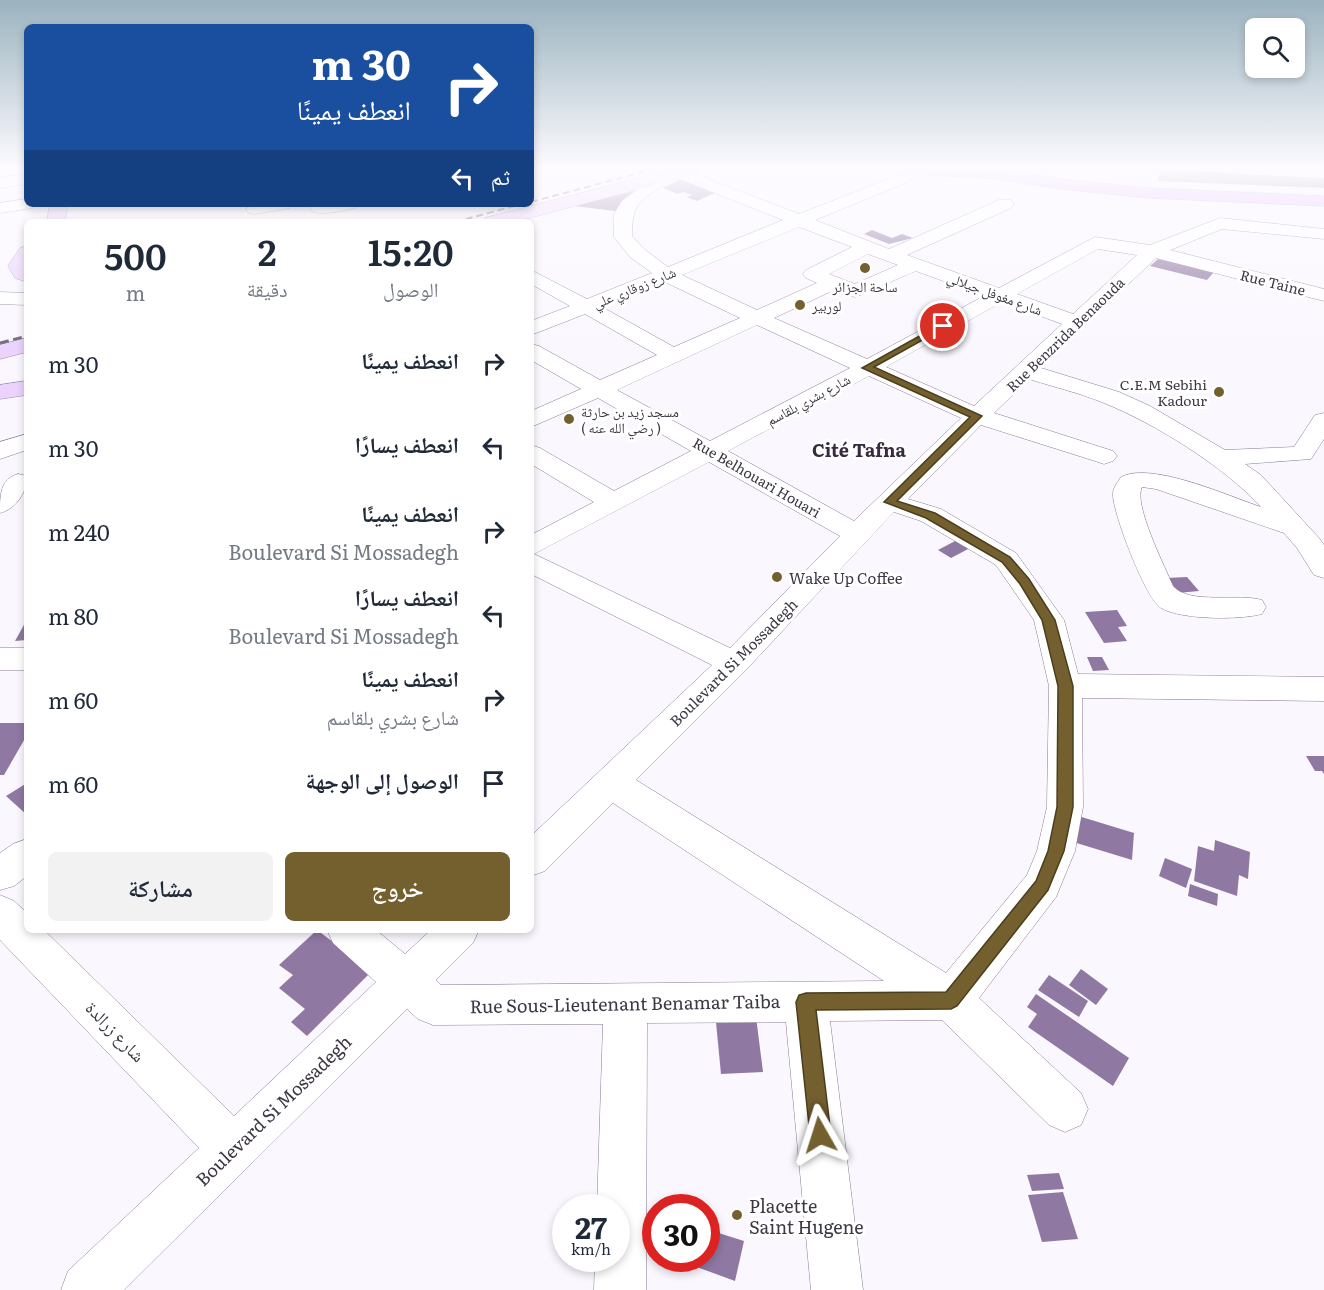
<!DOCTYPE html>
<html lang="ar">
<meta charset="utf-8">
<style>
body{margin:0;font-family:Literata,"Noto Naskh Arabic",serif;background:#f2f2f3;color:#1f2937;direction:rtl;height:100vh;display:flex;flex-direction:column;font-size:22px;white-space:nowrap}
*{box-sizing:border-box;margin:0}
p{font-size:20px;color:#747a83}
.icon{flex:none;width:33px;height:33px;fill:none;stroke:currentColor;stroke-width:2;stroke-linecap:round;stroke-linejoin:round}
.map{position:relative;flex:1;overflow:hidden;direction:ltr}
.details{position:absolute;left:24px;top:219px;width:510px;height:714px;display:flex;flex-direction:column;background:#fff;border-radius:9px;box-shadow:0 3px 9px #0003;direction:rtl}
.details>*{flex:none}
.banner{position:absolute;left:24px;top:24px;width:510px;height:183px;border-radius:9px;box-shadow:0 3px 9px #0003;direction:rtl;background:#1a4fa0;color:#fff;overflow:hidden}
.tools{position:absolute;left:1245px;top:18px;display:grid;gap:12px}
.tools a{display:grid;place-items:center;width:60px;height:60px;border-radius:9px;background:#fff;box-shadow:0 3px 9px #0003;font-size:30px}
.speed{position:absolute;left:552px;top:1194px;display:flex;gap:12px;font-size:30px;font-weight:700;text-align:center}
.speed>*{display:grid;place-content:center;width:78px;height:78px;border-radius:50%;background:#fff;box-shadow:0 3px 9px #0003;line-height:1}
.speed small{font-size:15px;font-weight:400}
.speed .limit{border:9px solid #d22;background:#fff;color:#111}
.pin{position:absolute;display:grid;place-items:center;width:51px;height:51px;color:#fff;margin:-26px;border:3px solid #fff;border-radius:50%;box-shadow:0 2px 6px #0007}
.me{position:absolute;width:66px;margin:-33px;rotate:354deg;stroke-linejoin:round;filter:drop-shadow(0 0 4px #0008)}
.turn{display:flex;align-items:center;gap:21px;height:126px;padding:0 24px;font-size:27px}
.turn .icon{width:78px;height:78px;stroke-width:2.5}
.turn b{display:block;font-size:42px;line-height:51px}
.then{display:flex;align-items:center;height:57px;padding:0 24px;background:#0003;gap:12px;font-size:22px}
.eta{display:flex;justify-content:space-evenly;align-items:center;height:102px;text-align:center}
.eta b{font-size:36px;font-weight:600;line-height:42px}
.cta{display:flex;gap:12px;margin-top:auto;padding:12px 24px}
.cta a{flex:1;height:69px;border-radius:9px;background:#745f2e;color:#fff;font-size:24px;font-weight:600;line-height:69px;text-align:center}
.cta a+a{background:#f2f2f3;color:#1f2937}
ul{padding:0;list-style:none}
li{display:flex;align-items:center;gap:18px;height:84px;padding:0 24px}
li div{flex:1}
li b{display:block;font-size:22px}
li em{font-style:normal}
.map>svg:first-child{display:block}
</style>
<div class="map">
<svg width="1324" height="1290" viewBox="0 0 1324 1290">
<rect width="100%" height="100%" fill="#fbf7fe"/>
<g fill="#8f78a2">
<polygon points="1160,170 1324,176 1324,188 1158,181"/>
<polygon points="681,179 717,192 697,201 687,197 692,195 683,192 678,194 663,188"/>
<polygon points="627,189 634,192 615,211 567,205"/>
<polygon points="872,230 892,238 902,234 913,238 889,244 864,234"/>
<polygon points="1158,259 1214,272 1207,280 1150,266"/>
<polygon points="957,540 970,548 951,558 938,550"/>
<polygon points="1187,577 1199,591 1177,593 1166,578"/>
<polygon points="1117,610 1127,626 1118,627 1127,641 1104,643 1085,612"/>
<polygon points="25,623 27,640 15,641"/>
<polygon points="1087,657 1102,657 1109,670 1093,671"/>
<polygon points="0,723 27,723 27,735 4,775 0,775"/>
<polygon points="1306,756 1324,756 1324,774 1322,771 1315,771"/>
<polygon points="27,783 27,815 6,796"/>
<polygon points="1075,815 1134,833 1132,860 1070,841"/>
<polygon points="1215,840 1250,852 1248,879 1239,875 1237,896 1194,881 1198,846 1214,851"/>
<polygon points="1165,858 1192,869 1186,888 1159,876"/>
<polygon points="1190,884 1218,894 1217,906 1188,896"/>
<polygon points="317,930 372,971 307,1036 291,1022 305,1009 279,988 293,975 279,965"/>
<polygon points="1081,969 1108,989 1096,1005 1069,985"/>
<polygon points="1049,975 1088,1001 1079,1017 1038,990"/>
<polygon points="1036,994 1129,1058 1113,1086 1028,1027 1037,1014 1027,1007"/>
<polygon points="755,1009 763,1072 721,1074 715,1012"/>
<polygon points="1059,1173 1064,1189 1032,1191 1027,1175"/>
<polygon points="1063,1192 1078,1239 1042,1242 1028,1195"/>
<polygon points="706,1229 744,1241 735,1281 694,1266 696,1258 706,1258"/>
</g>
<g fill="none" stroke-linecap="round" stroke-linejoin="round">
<g stroke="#8b7b98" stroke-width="1">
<g id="minor">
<path d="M675 169 684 170 799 214 898 175H910L912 178 910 181 815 220 889 249 999 200H1011L1014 204 1011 208 907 255 999 288 1095 237 1150 245 1220 218 1324 229V239L1222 229 1170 250 1324 289V301L1156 258 1041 368 1119 392 1150 406 1225 450 1294 447 1315 415 1324 413V439L1311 459 1245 464 1261 475 1319 538 1324 545V578L1314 575 1297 548 1284 533 1156 489 1142 487C1133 504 1165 567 1173 586 1189 605 1238 593 1262 600L1266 607 1262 614C1239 620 1182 620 1161 608 1146 600 1112 511 1113 494 1113 487 1118 482 1121 477 1151 461 1228 496 1261 507 1225 467 1154 423 1104 403 1080 393 1054 387 1029 379L994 413 1113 451 1117 456 1113 461 1104 464 1095 461 981 425 908 499 941 509 1016 553 1064 620 1078 674 1324 677V701L1082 698 1083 807 1075 851 1056 897 979 998 1081 1093 1088 1109 1081 1125 1065 1132 1049 1125 942 1020 830 1021 863 1290H811L786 1022 647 1023 646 1290H594L595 1258H616V1208H597L603 1024 433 1025 418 1019 407 1009 124 1290H61L68 1271 199 1148 0 940V895L14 901 27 913V930H44L234 1116 376 982 333 943 327 930H376L405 954 431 930H479L473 943 436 980 441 985 884 981 613 803 545 871 531 876V836L712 665 531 574V535L594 502 531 464V445L540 448 614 491 691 451 598 398 531 427V411L581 389 531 360V344L539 346 600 380 657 355 585 314 531 335V321L570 306 531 284V270L587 299 652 273 630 257 614 237V214L622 201 656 175H668L670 178 668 181C641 202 632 200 632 236L644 249 668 267 783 220 672 176 670 173ZM799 227 852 247 806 270 803 274 806 278 817 283 757 310 682 275ZM1098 249 1137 255 1073 314 1017 294ZM868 254 898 265 855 284 829 274ZM916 271 984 296 867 359 774 318 834 290 855 297ZM665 282 740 318 674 347 602 307ZM1002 302 1062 324 974 406 886 367ZM757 325 850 368 710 441 617 390ZM869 376 961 418 854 521 728 451ZM709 462 840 536 730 648 534 554ZM894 512 921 521 996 565 1034 620 1049 686 1047 807 1037 851 1027 875 946 973 636 780 745 671Z"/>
<polygon points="1233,169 1324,169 1324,178 1241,174"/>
<polygon points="27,174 27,184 0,188 0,178"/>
<polygon points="27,199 27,204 36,204 33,208 0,213 0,203"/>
<polygon points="254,204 293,204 290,208 255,214 249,213 246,209"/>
<path d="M314 204H358L355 208C342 211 325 215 313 212L310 208Z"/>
<polygon points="0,292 27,293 27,305 0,304"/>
<polygon points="27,434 27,450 0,459 0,442"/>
<path d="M18 474 27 476C27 492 16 509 0 513 0 495 0 479 18 474Z"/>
<rect x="0" y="648" width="27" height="22"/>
<polygon points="27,839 27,876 14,886 0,890 0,853 13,844"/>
</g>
</g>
<g stroke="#a589bc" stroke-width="1">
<g id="major">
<polygon points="675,169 703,169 701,173 514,222 483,222 485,218"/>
<polygon points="50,204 68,204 65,222 47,222"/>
<polygon points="27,246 27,282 15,278 8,266 20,248"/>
<polygon points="27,338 27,352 0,359 0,345"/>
<polygon points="27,381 27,395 0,399 0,385"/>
</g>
</g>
<g stroke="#a589bc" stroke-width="1">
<polygon id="highway" points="906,169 1001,169 1061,179 1148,188 1324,196 1324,206 1148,198 1061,189 998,179 914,174"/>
</g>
<use href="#minor" fill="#fff" fill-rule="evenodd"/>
<use href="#major" fill="#ebd3fd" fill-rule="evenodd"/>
<use href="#highway" fill="#ddb5fc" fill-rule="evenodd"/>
<g stroke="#706a75" stroke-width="2" stroke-dasharray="7 4" stroke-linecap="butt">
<polyline points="531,202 654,169"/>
<polyline points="455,222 522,204"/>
</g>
<polyline stroke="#706a75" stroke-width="3" stroke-dasharray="9 4.5" stroke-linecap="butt" points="0,343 27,336"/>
</g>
<linearGradient id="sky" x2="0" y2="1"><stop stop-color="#9bb3bf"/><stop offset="0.48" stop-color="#fdfbff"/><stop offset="1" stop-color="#fdfbff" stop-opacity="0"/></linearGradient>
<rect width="1324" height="350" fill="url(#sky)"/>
<polygon fill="#745f2e" stroke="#4b3e1e" stroke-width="1.5" points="943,323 947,326 946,327 874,367 982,416 897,501 935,513 1010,557 1029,579 1055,620 1073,686 1073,807 1064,851 1048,890 957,1006 951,1009 816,1010 831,1135 828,1142 820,1145 813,1142 810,1135 796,1002 799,995 806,993 946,992 1036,881 1048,851 1057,807 1058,686 1042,620 1020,584 1002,562 926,518 884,502 970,417 862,368"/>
<g fill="#745f2e" stroke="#fff" stroke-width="2">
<circle cx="865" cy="268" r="6"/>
<circle cx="800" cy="305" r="6"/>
<circle cx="1219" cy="392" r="6"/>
<circle cx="569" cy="419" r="6"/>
<circle cx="777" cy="577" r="6"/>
<circle cx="737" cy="1215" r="6"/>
</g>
<g text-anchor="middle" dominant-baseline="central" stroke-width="6" stroke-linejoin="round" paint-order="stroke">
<g font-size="14" fill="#3e3744" stroke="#fff">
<text transform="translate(1273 282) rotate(14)">Rue Taine</text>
<text transform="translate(634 287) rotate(-22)">شارع زوقاري علي</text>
<text transform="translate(995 293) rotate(20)">شارع مغوفل جيلالي</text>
<text transform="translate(1065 334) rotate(-44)">Rue Benzrida Benaouda</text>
<text transform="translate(808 399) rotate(-28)">شارع بشري بلقاسم</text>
<text transform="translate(757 477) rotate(30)">Rue Belhouari Houari</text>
</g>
<g font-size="14" fill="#3e3744" stroke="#fff" text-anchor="start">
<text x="865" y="286" text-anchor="middle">ساحة الجزائر</text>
<text x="812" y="305">لوربير</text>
<text x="1207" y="384" text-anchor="end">C.E.M Sebihi<tspan x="1207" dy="16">Kadour</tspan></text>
<text x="581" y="411">مسجد زيد بن حارثة<tspan x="581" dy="16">( رضي الله عنه )</tspan></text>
</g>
<g font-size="15" fill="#3e3744" stroke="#fff" text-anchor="start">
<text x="789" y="577">Wake Up Coffee</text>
</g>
<g font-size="15" fill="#3e3744" stroke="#fff">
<text transform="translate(733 662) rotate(-45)">Boulevard Si Mossadegh</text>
</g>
<g font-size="18" font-weight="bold" fill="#382a43" stroke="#fff">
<text x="859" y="449">Cité Tafna</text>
</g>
<g font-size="18" fill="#3e3744" stroke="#fff">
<text transform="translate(625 1003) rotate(-1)">Rue Sous-Lieutenant Benamar Taiba</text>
<text transform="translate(116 1031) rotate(46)">شارع زرالدة</text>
<text transform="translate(273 1110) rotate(-44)">Boulevard Si Mossadegh</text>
</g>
<g font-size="18" fill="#3e3744" stroke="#fff" text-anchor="start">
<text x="749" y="1205">Placette<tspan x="749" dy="21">Saint Hugene</tspan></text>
</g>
</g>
</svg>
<div class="tools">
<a><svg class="icon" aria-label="search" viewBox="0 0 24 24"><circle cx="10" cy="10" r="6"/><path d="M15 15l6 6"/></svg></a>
</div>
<div class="speed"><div>27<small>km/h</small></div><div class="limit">30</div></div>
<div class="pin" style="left:943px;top:326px;background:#d93025"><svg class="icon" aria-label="arrive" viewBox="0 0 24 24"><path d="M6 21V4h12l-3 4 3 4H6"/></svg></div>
<svg class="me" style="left:820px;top:1135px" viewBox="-20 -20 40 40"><path d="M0-17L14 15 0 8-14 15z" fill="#745f2e" stroke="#fff" stroke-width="4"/></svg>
<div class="banner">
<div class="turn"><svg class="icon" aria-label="right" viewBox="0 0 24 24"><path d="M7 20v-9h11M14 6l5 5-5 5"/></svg><div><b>30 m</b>انعطف يمينًا</div></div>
<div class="then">ثم<svg class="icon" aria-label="left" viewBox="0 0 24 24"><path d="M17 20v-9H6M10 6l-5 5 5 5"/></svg></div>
</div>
<section class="details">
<div class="eta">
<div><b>15:20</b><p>الوصول</p></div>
<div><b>2</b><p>دقيقة</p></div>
<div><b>500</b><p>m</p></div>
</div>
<ul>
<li><svg class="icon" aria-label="right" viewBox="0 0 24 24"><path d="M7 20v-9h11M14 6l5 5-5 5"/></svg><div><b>انعطف يمينًا</b></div><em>30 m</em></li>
<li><svg class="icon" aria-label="left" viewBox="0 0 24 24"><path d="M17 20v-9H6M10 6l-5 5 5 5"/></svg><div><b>انعطف يسارًا</b></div><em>30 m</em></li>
<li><svg class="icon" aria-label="right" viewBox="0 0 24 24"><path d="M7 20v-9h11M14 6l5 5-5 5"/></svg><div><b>انعطف يمينًا</b><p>Boulevard Si Mossadegh</p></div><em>240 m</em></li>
<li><svg class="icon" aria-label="left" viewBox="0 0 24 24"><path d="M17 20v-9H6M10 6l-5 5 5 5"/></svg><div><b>انعطف يسارًا</b><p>Boulevard Si Mossadegh</p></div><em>80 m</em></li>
<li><svg class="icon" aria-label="right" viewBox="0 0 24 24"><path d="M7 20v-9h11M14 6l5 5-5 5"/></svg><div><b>انعطف يمينًا</b><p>شارع بشري بلقاسم</p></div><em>60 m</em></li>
<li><svg class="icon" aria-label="arrive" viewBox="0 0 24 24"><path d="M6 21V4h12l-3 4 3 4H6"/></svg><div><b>الوصول إلى الوجهة</b></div><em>60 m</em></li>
</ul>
<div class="cta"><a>خروج</a><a>مشاركة</a></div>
</section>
</div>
